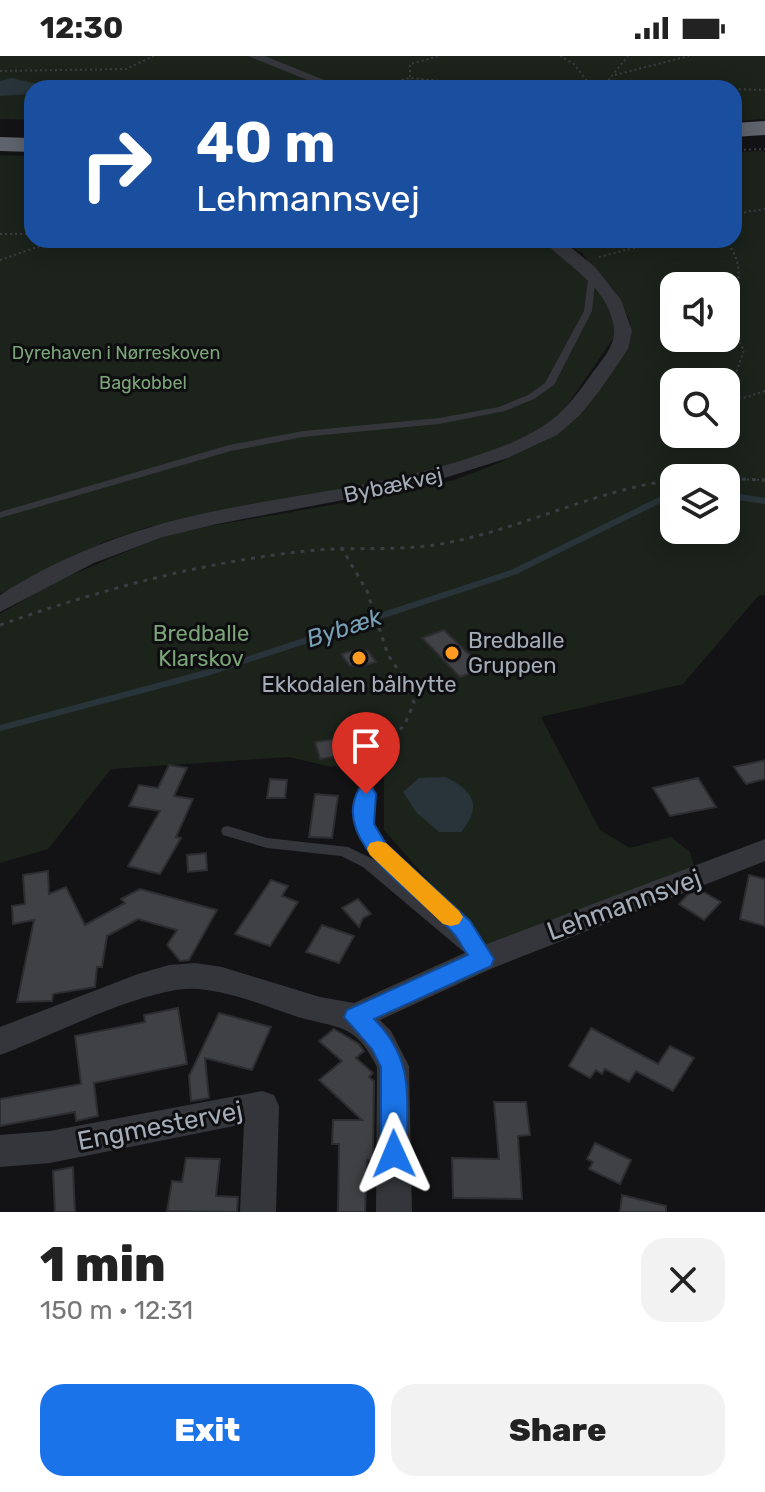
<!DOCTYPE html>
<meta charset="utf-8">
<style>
body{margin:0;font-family:Rubik,sans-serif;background:#f2f2f2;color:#222;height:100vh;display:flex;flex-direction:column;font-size:30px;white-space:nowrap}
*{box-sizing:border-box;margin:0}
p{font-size:26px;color:#767676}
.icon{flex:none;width:44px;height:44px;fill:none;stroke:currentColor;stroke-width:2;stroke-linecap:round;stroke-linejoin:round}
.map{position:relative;height:1156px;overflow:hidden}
.panel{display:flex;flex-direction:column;background:#fff;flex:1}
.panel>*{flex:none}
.top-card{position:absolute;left:24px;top:24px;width:718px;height:168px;border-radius:24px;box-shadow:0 4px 20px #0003;background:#1a4fa0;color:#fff;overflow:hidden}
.buttons{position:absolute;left:660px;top:216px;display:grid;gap:16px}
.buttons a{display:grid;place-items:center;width:80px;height:80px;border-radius:16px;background:#fff;box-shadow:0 4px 20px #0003;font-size:40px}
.pin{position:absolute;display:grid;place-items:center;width:68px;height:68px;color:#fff;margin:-82px -34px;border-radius:50% 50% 50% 0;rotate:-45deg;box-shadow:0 0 8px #0007}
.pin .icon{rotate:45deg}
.me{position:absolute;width:88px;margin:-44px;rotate:359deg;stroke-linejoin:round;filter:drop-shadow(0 0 6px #0008)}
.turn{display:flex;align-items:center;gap:28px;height:168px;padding:0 40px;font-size:36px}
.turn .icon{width:104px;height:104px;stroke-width:2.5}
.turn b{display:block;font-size:56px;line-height:68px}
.round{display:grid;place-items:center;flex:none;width:84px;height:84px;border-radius:24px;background:#f2f2f2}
.summary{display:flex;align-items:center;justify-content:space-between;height:136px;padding:0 40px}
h1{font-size:48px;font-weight:800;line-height:60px}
.cta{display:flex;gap:16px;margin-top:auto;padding:16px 40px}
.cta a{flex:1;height:92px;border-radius:24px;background:#1a73e8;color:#fff;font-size:32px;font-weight:800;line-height:92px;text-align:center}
.cta a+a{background:#f2f2f2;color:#222}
.status{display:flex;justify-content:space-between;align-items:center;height:56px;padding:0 40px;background:#fff;direction:ltr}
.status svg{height:22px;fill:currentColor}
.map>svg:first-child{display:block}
</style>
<div class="status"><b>12:30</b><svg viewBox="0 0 49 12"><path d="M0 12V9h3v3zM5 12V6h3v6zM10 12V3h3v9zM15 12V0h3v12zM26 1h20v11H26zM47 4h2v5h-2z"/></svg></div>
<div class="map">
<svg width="765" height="1156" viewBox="0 0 765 1156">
<rect width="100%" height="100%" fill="#131315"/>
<g fill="#1b231b" fill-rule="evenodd">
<polygon points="0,0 765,0 765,63 734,65 734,32 32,32 32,64 0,63"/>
<path d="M765 95V539H759L683 628 541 661 600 774 630 792 671 781 690 796 695 814 486 890 384 774V699L331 711 289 701 111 713 48 793 0 807V558L55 526 170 477 389 439 454 424 496 408 547 384 563 372 631 282 629 262 582 197 561 184H734V96ZM674 230H726V282H674ZM674 326H726V378H674ZM674 422H726V474H674Z"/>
<path d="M0 99 32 100V184H540C572 201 614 239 617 277L565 352 541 374 505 391 390 427 148 471 104 486 0 538Z"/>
</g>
<g fill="#28343a">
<polygon points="12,22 45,30 32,32 31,38 0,40 0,25"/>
<path d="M446 721C473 735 483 750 461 776H439L417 757 403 736 419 722Z"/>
</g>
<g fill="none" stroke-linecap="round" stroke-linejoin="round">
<g stroke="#28343a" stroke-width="6">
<polyline points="726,439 765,445"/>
<polyline points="0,672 210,616 514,516 674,437"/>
</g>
</g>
<g fill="#3f4145" stroke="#2d2d31" stroke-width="2">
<polygon points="444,574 483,612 460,621 422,582"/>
<polygon points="358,593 368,595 376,606 359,611 349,609 341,598"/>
<polygon points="349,681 354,698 320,703 315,686"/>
<polygon points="765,704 765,723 746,728 734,711"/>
<polygon points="169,709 187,712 174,740 193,743 176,781 181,782 160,818 128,810 160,755 129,750 139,729 158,732"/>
<polygon points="698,722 716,751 670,760 653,732"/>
<polygon points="270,723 287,724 285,742 267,742"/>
<polygon points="315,738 338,740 332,782 309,781"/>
<polygon points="206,797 207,814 188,816 187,799"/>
<polygon points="48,815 49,838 66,831 85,869 125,847 121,843 140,833 217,854 189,904 180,905 167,889 177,874 138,863 107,880 102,911 97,911 95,931 53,938 52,945 17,946 34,864 13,868 12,850 25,848 23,819"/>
<polygon points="749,819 765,823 765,870 740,863"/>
<polygon points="271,824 288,830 282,840 298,846 270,890 235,878"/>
<polygon points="700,834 721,846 704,864 679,848 688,838"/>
<polygon points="358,843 371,858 363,862 359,871 342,852"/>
<polygon points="322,869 354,880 339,907 306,896"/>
<polygon points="178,952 187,1008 94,1027 98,1060 76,1065 75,1056 0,1070 0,1043 81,1028 75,980 145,966 144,959"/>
<polygon points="219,957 271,971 252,1014 205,1002 209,1042 191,1045 189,1020"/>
<polygon points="591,972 658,1008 670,990 694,1002 673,1035 636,1015 629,1026 605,1013 602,1018 596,1014 590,1022 569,1010"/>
<polygon points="334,973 359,988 364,995 356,1002 373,1017 369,1021 374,1025 373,1104 367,1104 365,1156 338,1156 339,1088 332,1088 333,1064 362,1064 319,1024 342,1005 319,985"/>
<polygon points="494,1046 526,1046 530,1079 518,1080 522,1143 453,1142 452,1102 499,1103"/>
<polygon points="595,1087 631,1104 620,1128 589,1113 593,1106 587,1103"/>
<polygon points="186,1102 220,1103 216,1140 238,1141 237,1156 167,1155 172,1125 182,1126"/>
<polygon points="73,1111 75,1156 55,1156 53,1115"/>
<polygon points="622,1139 666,1150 666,1156 620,1156"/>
</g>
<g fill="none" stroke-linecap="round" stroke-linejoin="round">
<g stroke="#3a3d42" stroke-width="2" stroke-dasharray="2 3" stroke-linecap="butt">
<polyline points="560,0 574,8 592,32"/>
<polyline points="0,15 126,13 154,0"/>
<polyline points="615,19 689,0"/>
<polyline points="410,21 410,8 440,0"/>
<polyline points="402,32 400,24 410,22 509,32"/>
<polyline points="602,32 628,0"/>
<polyline points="734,33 765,34"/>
<polyline points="734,94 765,93"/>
<polyline points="734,158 765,153"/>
<polyline points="0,178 32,178"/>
<path d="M725 184C748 210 737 237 728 267L744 294 736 317 726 328"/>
<polyline points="599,201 665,184"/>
<polyline points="0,204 57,184"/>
<polyline points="726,336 729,340 743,342 765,335"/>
<polyline points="702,422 765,424"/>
</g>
<g stroke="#3a3d42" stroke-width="3" stroke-dasharray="4 6" stroke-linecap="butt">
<polyline points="712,422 765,424"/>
<polyline points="341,491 367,535 388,599 407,627 414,647 404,670 373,695"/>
<path d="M0 569C99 534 202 506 307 495 353 490 400 496 446 487 524 472 595 434 674 424"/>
</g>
<g fill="#34363b" fill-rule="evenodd">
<polygon points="589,217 596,219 592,255 554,329 534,343 505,355 439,368 303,381 231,395 0,462 0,456 229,389 303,375 439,362 499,351 528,339 545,327 584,255"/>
<polygon points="368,703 373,705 375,708 371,769 384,790 467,867 480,888 482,894 490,903 487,907 482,909 477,907 363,811 341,800 267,792 223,779 221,775 223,771 228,770 267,782 348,791 373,803 435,854 374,798 357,769 361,708 363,705"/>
</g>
<g fill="#34363b" fill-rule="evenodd">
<polygon points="248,0 265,0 344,32 327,32"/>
<path d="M543 184H562L595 211 621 244 632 275 628 293 600 334 580 359 557 379 508 402 422 429 217 468 163 481 94 507 0 556V539C53 505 112 481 172 465 272 439 376 434 475 400 499 392 525 383 546 368 565 355 578 337 591 319 601 305 616 290 614 272 608 229 568 212 543 184Z"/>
<path d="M765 783V805L493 912 380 964 391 975 409 1010 412 1156H376L377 1011C355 967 340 973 298 961 266 950 232 936 198 933 148 929 50 981 0 999V971L138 918 169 909 195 907 222 911 320 941 354 947 471 894Z"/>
<polygon points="262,1035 274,1039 279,1050 276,1156 240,1156 244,1068 50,1107 0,1111 0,1079 50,1075"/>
</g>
<g fill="#5f646c" fill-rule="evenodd">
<polygon points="765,65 765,79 734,81 734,67"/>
<polygon points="0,81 32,82 32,96 0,95"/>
</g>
</g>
<path fill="#1a73e8" stroke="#114b97" stroke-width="2" d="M366 731 373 733 376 738 374 768 386 788 470 865 494 903 491 910 374 963C416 1005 406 1043 407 1098L403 1106 394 1110 385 1106 381 1098V1011L372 993 344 961 347 954 468 899C463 893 460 885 454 878 426 842 327 789 359 733Z"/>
<polygon fill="#f59e0b" points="378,785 386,787 459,855 463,861 459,868 451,870 443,868 370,799 367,793 370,787"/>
<g fill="#ff9b21" stroke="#0e0e10" stroke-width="3">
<circle cx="452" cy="597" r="8"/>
<circle cx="359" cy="602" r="8"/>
</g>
<g text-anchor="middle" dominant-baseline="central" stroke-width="6" stroke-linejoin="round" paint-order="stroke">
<g font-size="18" fill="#7ba479" stroke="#0e0e10">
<text x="116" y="297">Dyrehaven i Nørreskoven</text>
<text x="143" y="327">Bagkobbel</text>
</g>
<g font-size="22" fill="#a3acb7" stroke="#0e0e10">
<text transform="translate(393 429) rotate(-12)">Bybækvej</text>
</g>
<g font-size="22" fill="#7ba479" stroke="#0e0e10">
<text x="201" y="577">Bredballe<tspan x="201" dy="25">Klarskov</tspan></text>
</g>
<g font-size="22" fill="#a3acb7" stroke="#0e0e10" text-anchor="start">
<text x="468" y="584">Bredballe<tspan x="468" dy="25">Gruppen</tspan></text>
<text x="359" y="628" text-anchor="middle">Ekkodalen bålhytte</text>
</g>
<g font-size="24" font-style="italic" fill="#779fb5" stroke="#0e0e10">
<text transform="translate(344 572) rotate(-18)">Bybæk</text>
</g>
<g font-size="26" fill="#a3acb7" stroke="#0e0e10">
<text transform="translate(624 849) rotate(-20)">Lehmannsvej</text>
<text transform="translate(160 1070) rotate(-11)">Engmestervej</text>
</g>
</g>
</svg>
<div class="buttons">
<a><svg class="icon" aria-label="sound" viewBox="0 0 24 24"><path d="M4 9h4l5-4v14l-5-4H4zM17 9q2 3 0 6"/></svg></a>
<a><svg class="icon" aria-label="search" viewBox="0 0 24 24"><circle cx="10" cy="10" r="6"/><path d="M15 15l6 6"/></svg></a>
<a><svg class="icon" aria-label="layers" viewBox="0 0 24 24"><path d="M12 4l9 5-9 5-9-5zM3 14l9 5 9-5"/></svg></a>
</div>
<div class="pin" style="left:366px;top:738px;background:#d93025"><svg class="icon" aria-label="arrive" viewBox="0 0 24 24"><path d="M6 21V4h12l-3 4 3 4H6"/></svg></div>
<svg class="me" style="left:394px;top:1098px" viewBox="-20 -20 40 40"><path d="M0-17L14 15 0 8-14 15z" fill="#1a73e8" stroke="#fff" stroke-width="4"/></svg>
<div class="top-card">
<div class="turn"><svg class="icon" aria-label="right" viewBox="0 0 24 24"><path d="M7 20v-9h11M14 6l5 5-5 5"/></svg><div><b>40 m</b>Lehmannsvej</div></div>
</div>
</div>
<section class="panel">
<div class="summary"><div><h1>1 min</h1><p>150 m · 12:31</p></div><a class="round"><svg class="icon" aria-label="close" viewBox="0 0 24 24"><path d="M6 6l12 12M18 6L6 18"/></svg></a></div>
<div class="cta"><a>Exit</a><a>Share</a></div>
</section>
